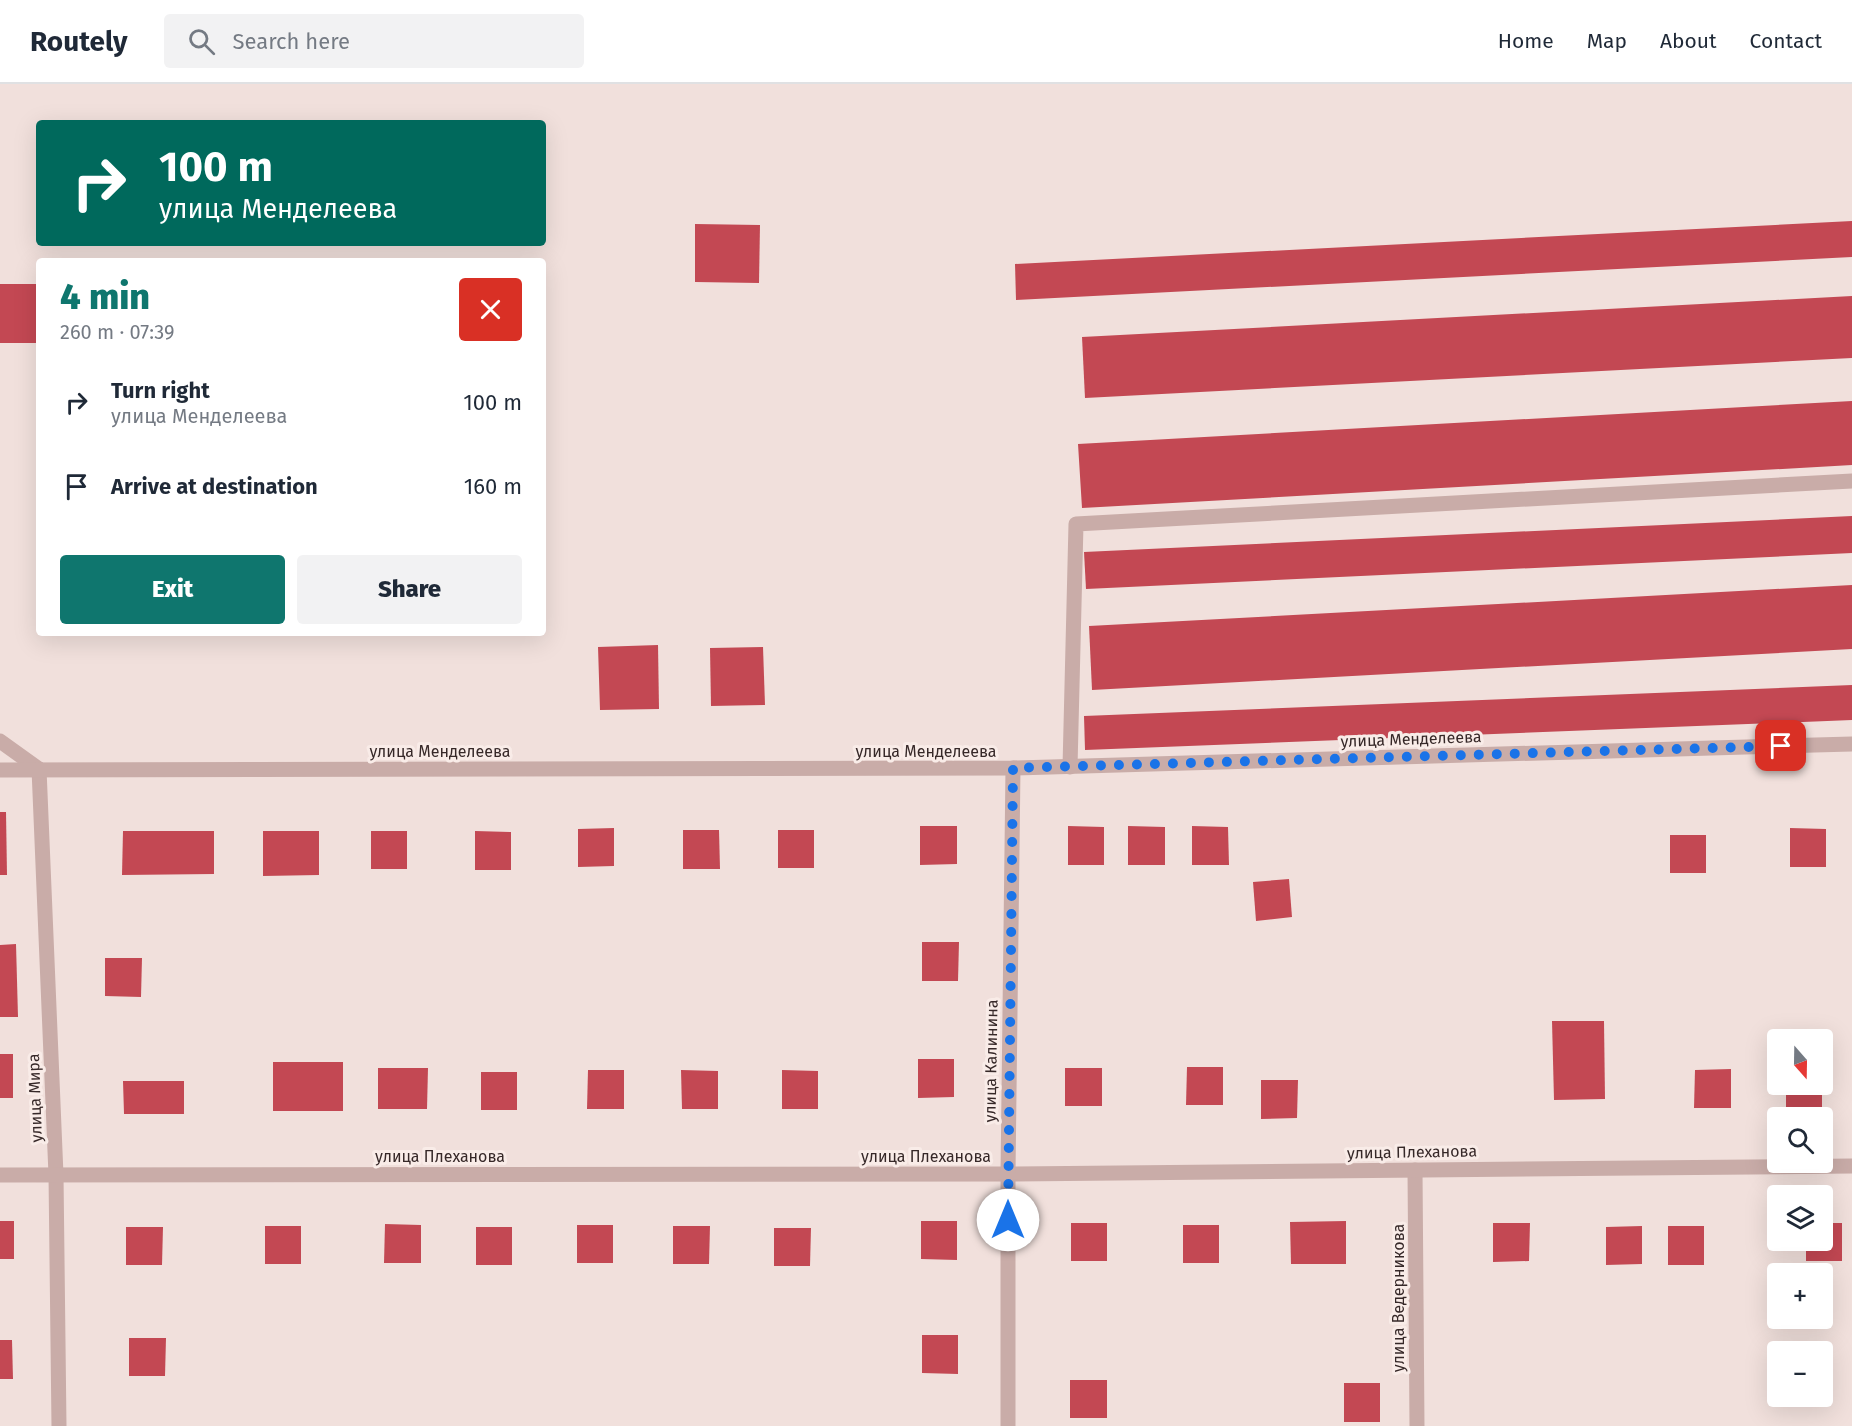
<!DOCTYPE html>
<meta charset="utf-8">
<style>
body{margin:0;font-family:"Fira Sans",sans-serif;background:#f2f2f3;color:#1f2937;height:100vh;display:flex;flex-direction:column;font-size:22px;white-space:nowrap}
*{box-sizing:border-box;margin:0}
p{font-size:20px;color:#747a83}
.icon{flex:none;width:33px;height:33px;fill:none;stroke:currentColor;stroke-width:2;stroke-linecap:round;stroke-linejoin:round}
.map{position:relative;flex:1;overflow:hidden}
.panel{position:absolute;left:36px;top:174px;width:510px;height:378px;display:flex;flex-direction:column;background:#fff;border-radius:6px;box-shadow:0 6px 24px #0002}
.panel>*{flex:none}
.banner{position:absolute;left:36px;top:36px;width:510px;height:126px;border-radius:6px;box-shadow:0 6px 24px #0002;background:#00695c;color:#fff;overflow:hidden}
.needle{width:39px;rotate:160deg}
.fabs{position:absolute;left:1767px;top:945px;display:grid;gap:12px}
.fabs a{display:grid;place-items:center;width:66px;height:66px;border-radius:6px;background:#fff;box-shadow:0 6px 24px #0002;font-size:30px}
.pin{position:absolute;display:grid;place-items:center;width:51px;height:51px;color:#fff;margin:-26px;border-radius:12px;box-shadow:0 3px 9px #0006}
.me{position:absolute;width:66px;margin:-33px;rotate:0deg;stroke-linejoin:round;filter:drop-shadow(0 0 4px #0008)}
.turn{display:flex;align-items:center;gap:21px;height:126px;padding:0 24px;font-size:27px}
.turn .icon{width:78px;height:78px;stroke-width:2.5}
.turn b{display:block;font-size:42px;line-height:51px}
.round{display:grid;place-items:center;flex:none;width:63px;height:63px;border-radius:6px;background:#f2f2f3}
.overview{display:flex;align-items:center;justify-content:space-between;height:102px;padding:0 24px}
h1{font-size:36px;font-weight:800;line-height:45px;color:#0f766e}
.cta{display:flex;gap:12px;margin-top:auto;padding:12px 24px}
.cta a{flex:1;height:69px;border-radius:6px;background:#0f766e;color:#fff;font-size:24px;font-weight:800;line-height:69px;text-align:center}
.cta a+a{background:#f2f2f3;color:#1f2937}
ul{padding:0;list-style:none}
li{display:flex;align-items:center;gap:18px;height:84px;padding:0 24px}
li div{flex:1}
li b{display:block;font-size:22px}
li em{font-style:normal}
header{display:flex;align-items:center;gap:36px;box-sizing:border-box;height:84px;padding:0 30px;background:#fff;border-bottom:2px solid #e0e1e3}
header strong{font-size:28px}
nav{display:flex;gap:33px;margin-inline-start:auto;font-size:21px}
.search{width:420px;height:54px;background:#f2f2f3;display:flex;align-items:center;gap:15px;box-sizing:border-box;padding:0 21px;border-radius:6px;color:#747a83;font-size:22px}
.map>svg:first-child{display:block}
</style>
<header>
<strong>Routely</strong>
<div class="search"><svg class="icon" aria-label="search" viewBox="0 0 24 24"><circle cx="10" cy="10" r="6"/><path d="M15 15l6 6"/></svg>Search here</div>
<nav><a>Home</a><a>Map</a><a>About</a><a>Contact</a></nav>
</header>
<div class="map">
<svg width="1852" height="1342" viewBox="0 0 1852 1342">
<rect width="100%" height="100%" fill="#f1e0dc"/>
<g fill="#c34853">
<polygon points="1852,137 1852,173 1016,216 1015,180"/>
<polygon points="695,140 760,141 759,199 695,198"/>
<rect x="0" y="200" width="39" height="59"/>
<polygon points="1852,212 1852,274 1085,314 1082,253"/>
<polygon points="1852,317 1852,381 1082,424 1078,360"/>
<polygon points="1852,432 1852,469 1086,505 1084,468"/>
<polygon points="1852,501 1852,565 1092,606 1089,542"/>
<polygon points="658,561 659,625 600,626 598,563"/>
<polygon points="763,563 765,621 711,622 710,564"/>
<polygon points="1852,601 1852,636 1085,666 1084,632"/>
<polygon points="0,728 6,728 7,791 0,791"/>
<polygon points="920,742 957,742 957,780 920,781"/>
<polygon points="1068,742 1104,743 1104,781 1068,781"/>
<polygon points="1128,742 1165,743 1165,781 1128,781"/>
<polygon points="1192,742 1228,743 1229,781 1192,781"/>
<polygon points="614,744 614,782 578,783 578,745"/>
<polygon points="1790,744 1826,745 1826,783 1790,783"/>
<polygon points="683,746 719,746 720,785 683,785"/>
<rect x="778" y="746" width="36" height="38"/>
<polygon points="123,747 214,747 214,790 122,791"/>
<polygon points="263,747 319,747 319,791 263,792"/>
<rect x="371" y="747" width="36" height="38"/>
<polygon points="475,747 511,748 511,786 475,786"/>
<rect x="1670" y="751" width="36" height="38"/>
<polygon points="1289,795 1292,833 1256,837 1253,798"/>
<polygon points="922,858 959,858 958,897 922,897"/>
<polygon points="16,860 18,933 0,933 0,861"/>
<polygon points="105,874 142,874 141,913 105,912"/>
<polygon points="1552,937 1604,937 1605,1015 1554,1016"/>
<rect x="0" y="970" width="13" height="44"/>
<polygon points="918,975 954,975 954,1013 918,1014"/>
<rect x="273" y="978" width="70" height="49"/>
<polygon points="1187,983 1223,983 1223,1021 1186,1021"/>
<polygon points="378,984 428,984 427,1025 378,1025"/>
<rect x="1065" y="984" width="37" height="38"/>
<polygon points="1731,985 1731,1024 1694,1024 1695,986"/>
<polygon points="588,986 624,986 624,1025 587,1025"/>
<polygon points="681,986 718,987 718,1025 682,1025"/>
<polygon points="782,986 818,987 818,1025 782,1025"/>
<rect x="481" y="988" width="36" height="38"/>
<polygon points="1261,996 1298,996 1297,1034 1261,1035"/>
<polygon points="123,997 184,997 184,1030 124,1030"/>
<rect x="1786" y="1000" width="36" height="24"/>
<rect x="0" y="1137" width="14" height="38"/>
<polygon points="921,1137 957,1137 957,1176 921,1175"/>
<polygon points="1346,1137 1346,1180 1291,1180 1290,1138"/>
<rect x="1071" y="1139" width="36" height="38"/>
<polygon points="1493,1139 1530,1139 1529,1177 1493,1178"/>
<polygon points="1822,1139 1842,1139 1842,1177 1806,1177 1806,1156 1822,1156"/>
<polygon points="385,1140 421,1141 421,1179 384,1179"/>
<rect x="577" y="1141" width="36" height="38"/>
<rect x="1183" y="1141" width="36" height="38"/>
<rect x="265" y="1142" width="36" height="38"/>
<polygon points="673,1142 710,1142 709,1180 673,1180"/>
<polygon points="1642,1142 1642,1180 1606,1181 1606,1143"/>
<rect x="1668" y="1142" width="36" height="39"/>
<polygon points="126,1143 163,1143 162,1181 126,1181"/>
<rect x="476" y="1143" width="36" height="38"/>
<polygon points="774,1144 811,1144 810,1182 774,1182"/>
<polygon points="922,1251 958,1251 958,1290 922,1289"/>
<polygon points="129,1254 166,1254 165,1292 129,1292"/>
<polygon points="0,1256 12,1256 13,1295 0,1295"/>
<rect x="1070" y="1296" width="37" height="38"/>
<rect x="1344" y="1299" width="36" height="39"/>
</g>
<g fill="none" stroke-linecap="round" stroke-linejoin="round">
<g stroke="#c9aca8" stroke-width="15">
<polyline points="0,657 39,685"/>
<polyline points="1070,683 1076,440 1852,397"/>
</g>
<g stroke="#c9aca8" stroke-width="15">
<polyline points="39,685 56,1091 59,1342"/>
<polyline points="0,686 1013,684 1852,660"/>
<polyline points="1415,1086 1417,1342"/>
<polyline points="0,1091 1008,1090 1852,1082"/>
<polyline points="1008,1342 1008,1090 1013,684"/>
</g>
</g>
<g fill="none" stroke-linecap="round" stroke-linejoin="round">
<polyline stroke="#1a73e8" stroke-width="10" stroke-dasharray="0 18" points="1008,1136 1013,684 1781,662"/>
</g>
<g text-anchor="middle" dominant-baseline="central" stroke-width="6" stroke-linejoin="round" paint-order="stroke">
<g font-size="16" fill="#362828" stroke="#f9ece8">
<text transform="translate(1411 655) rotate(-2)">улица Менделеева</text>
<text x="440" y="667">улица Менделеева</text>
<text x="926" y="667">улица Менделеева</text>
<text transform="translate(991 977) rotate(-89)">улица Калинина</text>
<text transform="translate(35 1014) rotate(-92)">улица Мира</text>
<text transform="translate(1412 1068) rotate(-1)">улица Плеханова</text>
<text x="440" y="1072">улица Плеханова</text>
<text x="926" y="1072">улица Плеханова</text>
<text transform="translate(1398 1214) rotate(-90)">улица Ведерникова</text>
</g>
</g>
</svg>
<div class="fabs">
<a><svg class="needle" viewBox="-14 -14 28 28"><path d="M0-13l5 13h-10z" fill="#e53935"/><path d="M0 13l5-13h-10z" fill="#747a83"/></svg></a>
<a><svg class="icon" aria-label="search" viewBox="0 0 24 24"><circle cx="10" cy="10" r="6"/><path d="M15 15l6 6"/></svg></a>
<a><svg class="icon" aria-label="layers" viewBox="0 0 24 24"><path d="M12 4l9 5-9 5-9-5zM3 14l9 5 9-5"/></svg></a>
<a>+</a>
<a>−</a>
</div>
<div class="pin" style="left:1781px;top:662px;background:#d93025"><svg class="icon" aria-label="arrive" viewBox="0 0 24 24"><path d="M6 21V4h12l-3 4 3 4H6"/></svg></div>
<svg class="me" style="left:1008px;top:1136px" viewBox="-20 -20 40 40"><circle r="19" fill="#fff"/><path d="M0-13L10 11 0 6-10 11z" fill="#1a73e8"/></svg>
<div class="banner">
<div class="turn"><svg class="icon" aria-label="right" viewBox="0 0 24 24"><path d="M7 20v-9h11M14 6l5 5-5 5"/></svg><div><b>100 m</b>улица Менделеева</div></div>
</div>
<section class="panel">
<div class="overview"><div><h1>4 min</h1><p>260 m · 07:39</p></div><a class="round" style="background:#d93025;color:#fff"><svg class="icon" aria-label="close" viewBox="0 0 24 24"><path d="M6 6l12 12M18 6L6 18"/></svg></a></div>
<ul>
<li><svg class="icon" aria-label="right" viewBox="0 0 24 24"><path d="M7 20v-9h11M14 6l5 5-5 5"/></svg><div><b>Turn right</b><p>улица Менделеева</p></div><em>100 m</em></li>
<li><svg class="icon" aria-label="arrive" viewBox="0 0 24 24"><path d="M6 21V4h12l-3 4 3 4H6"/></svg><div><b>Arrive at destination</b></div><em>160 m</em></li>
</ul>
<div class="cta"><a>Exit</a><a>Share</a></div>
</section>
</div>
